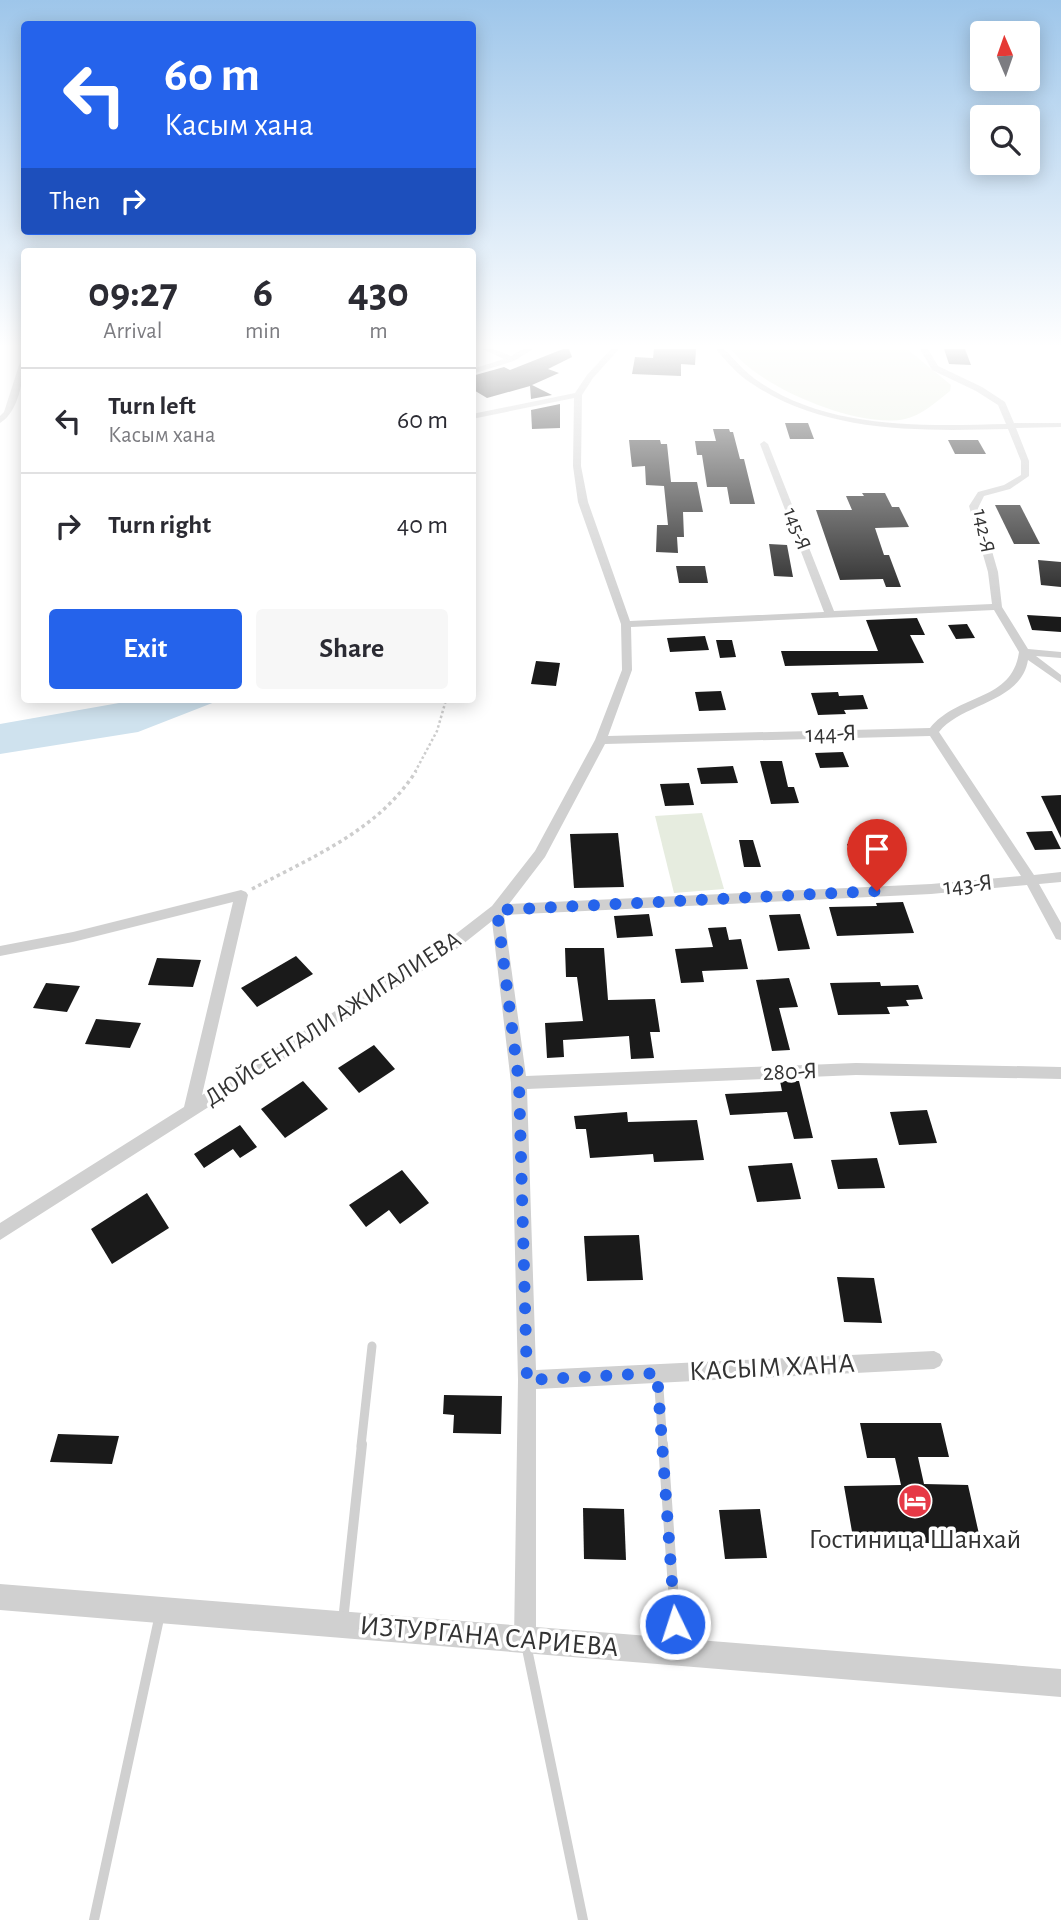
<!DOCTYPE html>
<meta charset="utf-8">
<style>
body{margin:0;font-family:"Alegreya Sans",sans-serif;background:#f7f7f7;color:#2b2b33;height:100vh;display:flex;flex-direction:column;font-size:26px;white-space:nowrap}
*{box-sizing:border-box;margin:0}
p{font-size:23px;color:#7c7c81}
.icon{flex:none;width:38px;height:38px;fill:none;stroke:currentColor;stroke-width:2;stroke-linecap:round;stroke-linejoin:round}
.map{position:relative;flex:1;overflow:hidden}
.details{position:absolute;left:21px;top:248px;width:455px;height:455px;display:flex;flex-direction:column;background:#fff;border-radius:7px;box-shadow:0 4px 18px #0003}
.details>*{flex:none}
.guide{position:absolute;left:21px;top:21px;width:455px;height:214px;border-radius:7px;box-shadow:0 4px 18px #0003;background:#2563eb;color:#fff;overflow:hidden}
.needle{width:46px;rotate:358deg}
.tools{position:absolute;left:970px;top:21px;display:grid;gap:14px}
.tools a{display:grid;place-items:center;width:70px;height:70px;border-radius:7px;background:#fff;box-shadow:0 4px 18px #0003;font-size:35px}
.pin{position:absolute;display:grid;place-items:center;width:60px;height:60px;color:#fff;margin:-72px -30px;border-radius:50% 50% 50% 0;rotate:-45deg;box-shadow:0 0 7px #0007}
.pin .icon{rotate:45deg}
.me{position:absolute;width:77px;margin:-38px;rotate:356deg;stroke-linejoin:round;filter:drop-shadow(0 0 5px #0008)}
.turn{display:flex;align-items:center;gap:24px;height:147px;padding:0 28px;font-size:32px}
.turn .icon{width:91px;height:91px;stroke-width:2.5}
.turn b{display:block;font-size:49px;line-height:60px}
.then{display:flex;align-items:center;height:66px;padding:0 28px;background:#0003;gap:14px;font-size:26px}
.eta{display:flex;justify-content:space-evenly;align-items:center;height:119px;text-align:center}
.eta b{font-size:42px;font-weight:600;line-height:49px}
.action{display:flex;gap:14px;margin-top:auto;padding:14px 28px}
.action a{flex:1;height:80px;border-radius:7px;background:#2563eb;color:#fff;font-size:28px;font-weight:600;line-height:80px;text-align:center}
.action a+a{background:#f7f7f7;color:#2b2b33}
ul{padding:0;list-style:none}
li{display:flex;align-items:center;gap:21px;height:105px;padding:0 28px;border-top:2px solid #e1e1e2}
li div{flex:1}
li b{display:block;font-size:26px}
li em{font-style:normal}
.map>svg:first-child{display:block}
</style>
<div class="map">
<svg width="1061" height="1920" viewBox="0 0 1061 1920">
<rect width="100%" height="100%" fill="#fff"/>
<g fill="#e6ecdf">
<path d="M731 349H907L951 385 950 391C937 401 921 416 905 419 858 429 758 387 731 349Z"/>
<polygon points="702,813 724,889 674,893 655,816"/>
</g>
<polygon fill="#cfe2ee" points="136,700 220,700 138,732 0,754 0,724"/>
<g fill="#1a1a1a">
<polygon points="563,349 569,349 572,357 548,369 559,373 532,385 552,395 531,399 530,386 487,398 472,389 472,376 504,367 510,370"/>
<polygon points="654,349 696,349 695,365 681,364 681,376 632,374 635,357 653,358"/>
<polygon points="944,349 965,349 971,365 949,364"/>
<polygon points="560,404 560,428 532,429 531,410"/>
<polygon points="785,423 808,423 814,439 790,439"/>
<polygon points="713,429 729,429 730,432 733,432 740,459 744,459 755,504 730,504 727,487 707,487 702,455 697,455 695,441 716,441"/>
<polygon points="629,440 660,440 661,444 667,444 671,482 697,482 703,512 683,512 684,537 677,537 678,553 656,552 657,525 668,525 664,486 646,485 645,466 632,467"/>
<polygon points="948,440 978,440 986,454 955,454"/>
<polygon points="862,493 885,493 892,507 899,507 909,527 875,528 884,555 889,555 901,587 886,587 883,579 840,580 816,510 852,510 846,496 864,496"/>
<polygon points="995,505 1020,505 1040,544 1014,544"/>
<polygon points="769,544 787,545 793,577 774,576"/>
<polygon points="1038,560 1061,562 1061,587 1041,585"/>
<polygon points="676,566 705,566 708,583 679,583"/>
<polygon points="1027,615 1061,617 1061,632 1032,630"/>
<polygon points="917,618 925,635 910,635 924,663 785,666 781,651 878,651 866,620"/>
<polygon points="967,624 975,638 956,639 948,625"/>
<polygon points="705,636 709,650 670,652 667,638"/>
<polygon points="716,640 732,640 736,657 720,658"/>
<polygon points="536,661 560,663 556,686 531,684"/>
<polygon points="721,691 726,710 699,711 695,692"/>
<polygon points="838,692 839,696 863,695 868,709 844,710 846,714 818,715 811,693"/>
<polygon points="843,752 849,767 820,768 815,753"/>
<polygon points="760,761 782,761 788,787 794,787 799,803 771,804"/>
<polygon points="733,766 738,783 701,784 697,768"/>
<polygon points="689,783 694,805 665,806 660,784"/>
<polygon points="1061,795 1061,838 1041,796"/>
<polygon points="1052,831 1061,849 1035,850 1026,832"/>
<polygon points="618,833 624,887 574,888 570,834"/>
<polygon points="739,840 753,840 761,867 744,867"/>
<polygon points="879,842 887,863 855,865 847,844"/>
<polygon points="903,902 914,933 837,936 829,907 877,906 876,903"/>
<polygon points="649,914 653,936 617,938 614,916"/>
<polygon points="800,914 810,949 778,951 769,915"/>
<polygon points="726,927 729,940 741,939 748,969 702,971 704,982 681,983 675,949 713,947 708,928"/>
<polygon points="565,948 604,948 608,1000 655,999 660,1032 650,1032 654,1058 631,1059 629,1036 563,1040 564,1057 547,1058 545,1023 583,1021 577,977 566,977"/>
<polygon points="296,956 313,974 257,1007 241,988"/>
<polygon points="157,958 201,960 193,987 148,985"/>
<polygon points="789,978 798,1007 779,1008 790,1050 772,1051 756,980"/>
<polygon points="880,982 881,986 918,985 923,999 906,1000 909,1006 887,1007 890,1014 838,1015 830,983"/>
<polygon points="46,983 80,986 67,1012 33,1008"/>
<polygon points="96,1019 141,1023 130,1048 85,1044"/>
<polygon points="374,1045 395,1069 359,1093 338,1068"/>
<polygon points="303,1081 328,1109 285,1138 261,1109"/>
<polygon points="780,1081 799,1081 813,1138 794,1139 787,1112 730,1115 725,1094 782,1091"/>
<polygon points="927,1110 937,1143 899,1145 890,1112"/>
<polygon points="627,1112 628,1122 697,1120 704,1160 654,1162 653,1154 590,1158 586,1129 576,1129 574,1116"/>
<polygon points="240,1125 257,1147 240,1158 233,1149 204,1168 194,1154"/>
<polygon points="877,1158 885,1188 838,1189 831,1160"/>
<polygon points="792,1163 801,1199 757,1202 748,1166"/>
<polygon points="402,1170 429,1203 400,1224 389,1210 366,1227 349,1205"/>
<polygon points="147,1193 169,1228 112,1264 91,1229"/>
<polygon points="639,1235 643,1280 587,1281 584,1236"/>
<polygon points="837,1277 874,1278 882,1323 844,1322"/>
<polygon points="444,1395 502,1396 501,1434 453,1433 454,1415 443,1414"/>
<polygon points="860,1423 941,1423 949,1457 918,1457 924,1484 968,1485 981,1543 854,1543 844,1486 901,1485 895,1458 867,1458"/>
<polygon points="58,1434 119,1436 112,1464 50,1462"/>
<polygon points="583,1508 624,1509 626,1560 584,1559"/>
<polygon points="760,1509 767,1558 725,1559 719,1510"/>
</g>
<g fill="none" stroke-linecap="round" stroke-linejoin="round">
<polyline stroke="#cdcdcd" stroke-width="2.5" stroke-dasharray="2.5 2.5" stroke-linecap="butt" points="415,772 437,731 446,700"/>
<path stroke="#cdcdcd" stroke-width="3.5" stroke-dasharray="3.5 3.5" stroke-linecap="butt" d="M252 889C312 857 379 830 416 771"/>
<g stroke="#d0d0d0" stroke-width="9">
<polyline points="658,1374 663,1446"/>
<polyline points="361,1446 372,1346"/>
</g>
<g stroke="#d0d0d0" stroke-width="10">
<polyline points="663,1444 677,1645"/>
<polyline points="343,1621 362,1444"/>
<polyline points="526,1644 583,1920"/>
<polyline points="94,1920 160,1614"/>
</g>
<g fill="#d0d0d0" fill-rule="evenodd">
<polygon points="482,349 493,349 511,356 523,349 533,349 514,361 472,374 472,369 504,359"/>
<path d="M611 349H619L593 378 582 395 581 466 588 502 630 621 824 612 760 444 764 441 768 444 834 611 992 604 988 572 969 506 978 492 1004 485 1021 475V461L1008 429C921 431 826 434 751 383 738 375 726 361 716 349H724C734 359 744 371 755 379 826 430 922 426 1006 424L998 405 976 391 932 370 920 349H928L938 366 982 387 1005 402 1014 423H1061V427L1016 428 1029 461V476L1010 489 984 496 979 506 998 572 1002 607 1028 649 1061 652V658L1036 656 1061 675V683L1028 660C1021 703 962 703 939 732L1034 875 1061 872V882L1039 884 1061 923V940L1056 939 1027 885 931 894 504 915 526 1076 856 1063 1061 1067V1079L856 1075 527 1089 536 1370 934 1351 940 1354 943 1360 940 1366 934 1369 536 1389V1640L533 1648 525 1651 517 1648 514 1640 518 1380 511 1083 492 921 458 948 0 1240V1223L184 1107 233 902 73 942 0 956V946L73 932 241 890 246 892 248 895 202 1095 448 940 492 906 535 851 595 740 622 670 621 624 578 502 573 466 574 398 472 419V414L575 393 587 375ZM994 610 1019 652C1012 702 958 693 930 728L608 736 632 670 631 627ZM930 736 1021 876 931 884 509 904 545 857 605 744Z"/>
<path d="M21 359H24C24 379 18 413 0 423V416L4 412Z"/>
</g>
<polygon fill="#d0d0d0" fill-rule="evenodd" points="0,1584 1061,1669 1061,1697 0,1610"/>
</g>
<linearGradient id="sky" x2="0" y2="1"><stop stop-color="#9ec6ea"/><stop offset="0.56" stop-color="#fff"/><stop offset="1" stop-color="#fff" stop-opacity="0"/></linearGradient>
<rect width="1061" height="618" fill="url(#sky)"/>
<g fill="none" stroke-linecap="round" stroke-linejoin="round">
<polyline stroke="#2563eb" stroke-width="12" stroke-dasharray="0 21.6" points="675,1624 657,1373 527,1380 519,1083 497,910 877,891"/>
</g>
<defs>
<g id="hotel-disc" transform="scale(1.75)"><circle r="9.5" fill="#e63946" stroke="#fff"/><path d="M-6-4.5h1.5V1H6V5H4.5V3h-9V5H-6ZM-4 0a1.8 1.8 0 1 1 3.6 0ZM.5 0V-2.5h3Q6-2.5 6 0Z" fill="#fff"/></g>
</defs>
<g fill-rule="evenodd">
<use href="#hotel-disc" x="915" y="1501"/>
</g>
<g text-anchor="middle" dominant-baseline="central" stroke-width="7" stroke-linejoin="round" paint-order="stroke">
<g font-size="21" fill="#333" stroke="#fff">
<text transform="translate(797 529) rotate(69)">145-Я</text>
<text transform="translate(984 531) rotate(79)">142-Я</text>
</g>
<g font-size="24" fill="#333" stroke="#fff">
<text transform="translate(831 734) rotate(-2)">144-Я</text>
<text transform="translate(968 885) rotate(-6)">143-Я</text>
<text transform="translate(333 1019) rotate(-33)">ДЮЙСЕНГАЛИ АЖИГАЛИЕВА</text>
<text transform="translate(790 1072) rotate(-2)">280-Я</text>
</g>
<g font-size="28" fill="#333" stroke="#fff">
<text transform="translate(772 1368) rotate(-3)">КАСЫМ ХАНА</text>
<text transform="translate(489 1637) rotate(5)">ИЗТУРГАНА САРИЕВА</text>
</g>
<g font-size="28" fill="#333" stroke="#fff">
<text x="915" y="1540">Гостиница Шанхай</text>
</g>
</g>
</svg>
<div class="tools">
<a><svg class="needle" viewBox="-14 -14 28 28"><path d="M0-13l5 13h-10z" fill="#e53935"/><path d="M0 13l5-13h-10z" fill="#7c7c81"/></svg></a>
<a><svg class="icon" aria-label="search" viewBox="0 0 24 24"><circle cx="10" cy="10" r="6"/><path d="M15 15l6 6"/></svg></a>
</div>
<div class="pin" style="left:877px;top:891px;background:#d93025"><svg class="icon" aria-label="arrive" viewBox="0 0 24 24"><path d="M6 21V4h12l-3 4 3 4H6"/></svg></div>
<svg class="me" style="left:675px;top:1624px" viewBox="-20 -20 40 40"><circle r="17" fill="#2563eb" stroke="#fff" stroke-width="3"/><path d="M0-11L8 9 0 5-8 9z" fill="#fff"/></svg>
<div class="guide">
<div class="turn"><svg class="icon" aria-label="left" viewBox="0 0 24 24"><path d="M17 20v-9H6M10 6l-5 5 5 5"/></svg><div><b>60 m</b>Касым хана</div></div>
<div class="then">Then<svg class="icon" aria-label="right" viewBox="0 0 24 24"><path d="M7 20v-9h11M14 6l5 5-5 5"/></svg></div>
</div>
<section class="details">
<div class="eta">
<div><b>09:27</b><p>Arrival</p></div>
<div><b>6</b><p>min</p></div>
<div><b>430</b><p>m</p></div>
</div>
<ul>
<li><svg class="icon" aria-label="left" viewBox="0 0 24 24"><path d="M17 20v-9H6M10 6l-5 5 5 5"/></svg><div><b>Turn left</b><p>Касым хана</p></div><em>60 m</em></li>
<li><svg class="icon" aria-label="right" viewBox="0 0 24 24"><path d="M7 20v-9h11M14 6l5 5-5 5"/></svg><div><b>Turn right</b></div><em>40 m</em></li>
</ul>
<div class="action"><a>Exit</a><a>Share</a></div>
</section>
</div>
